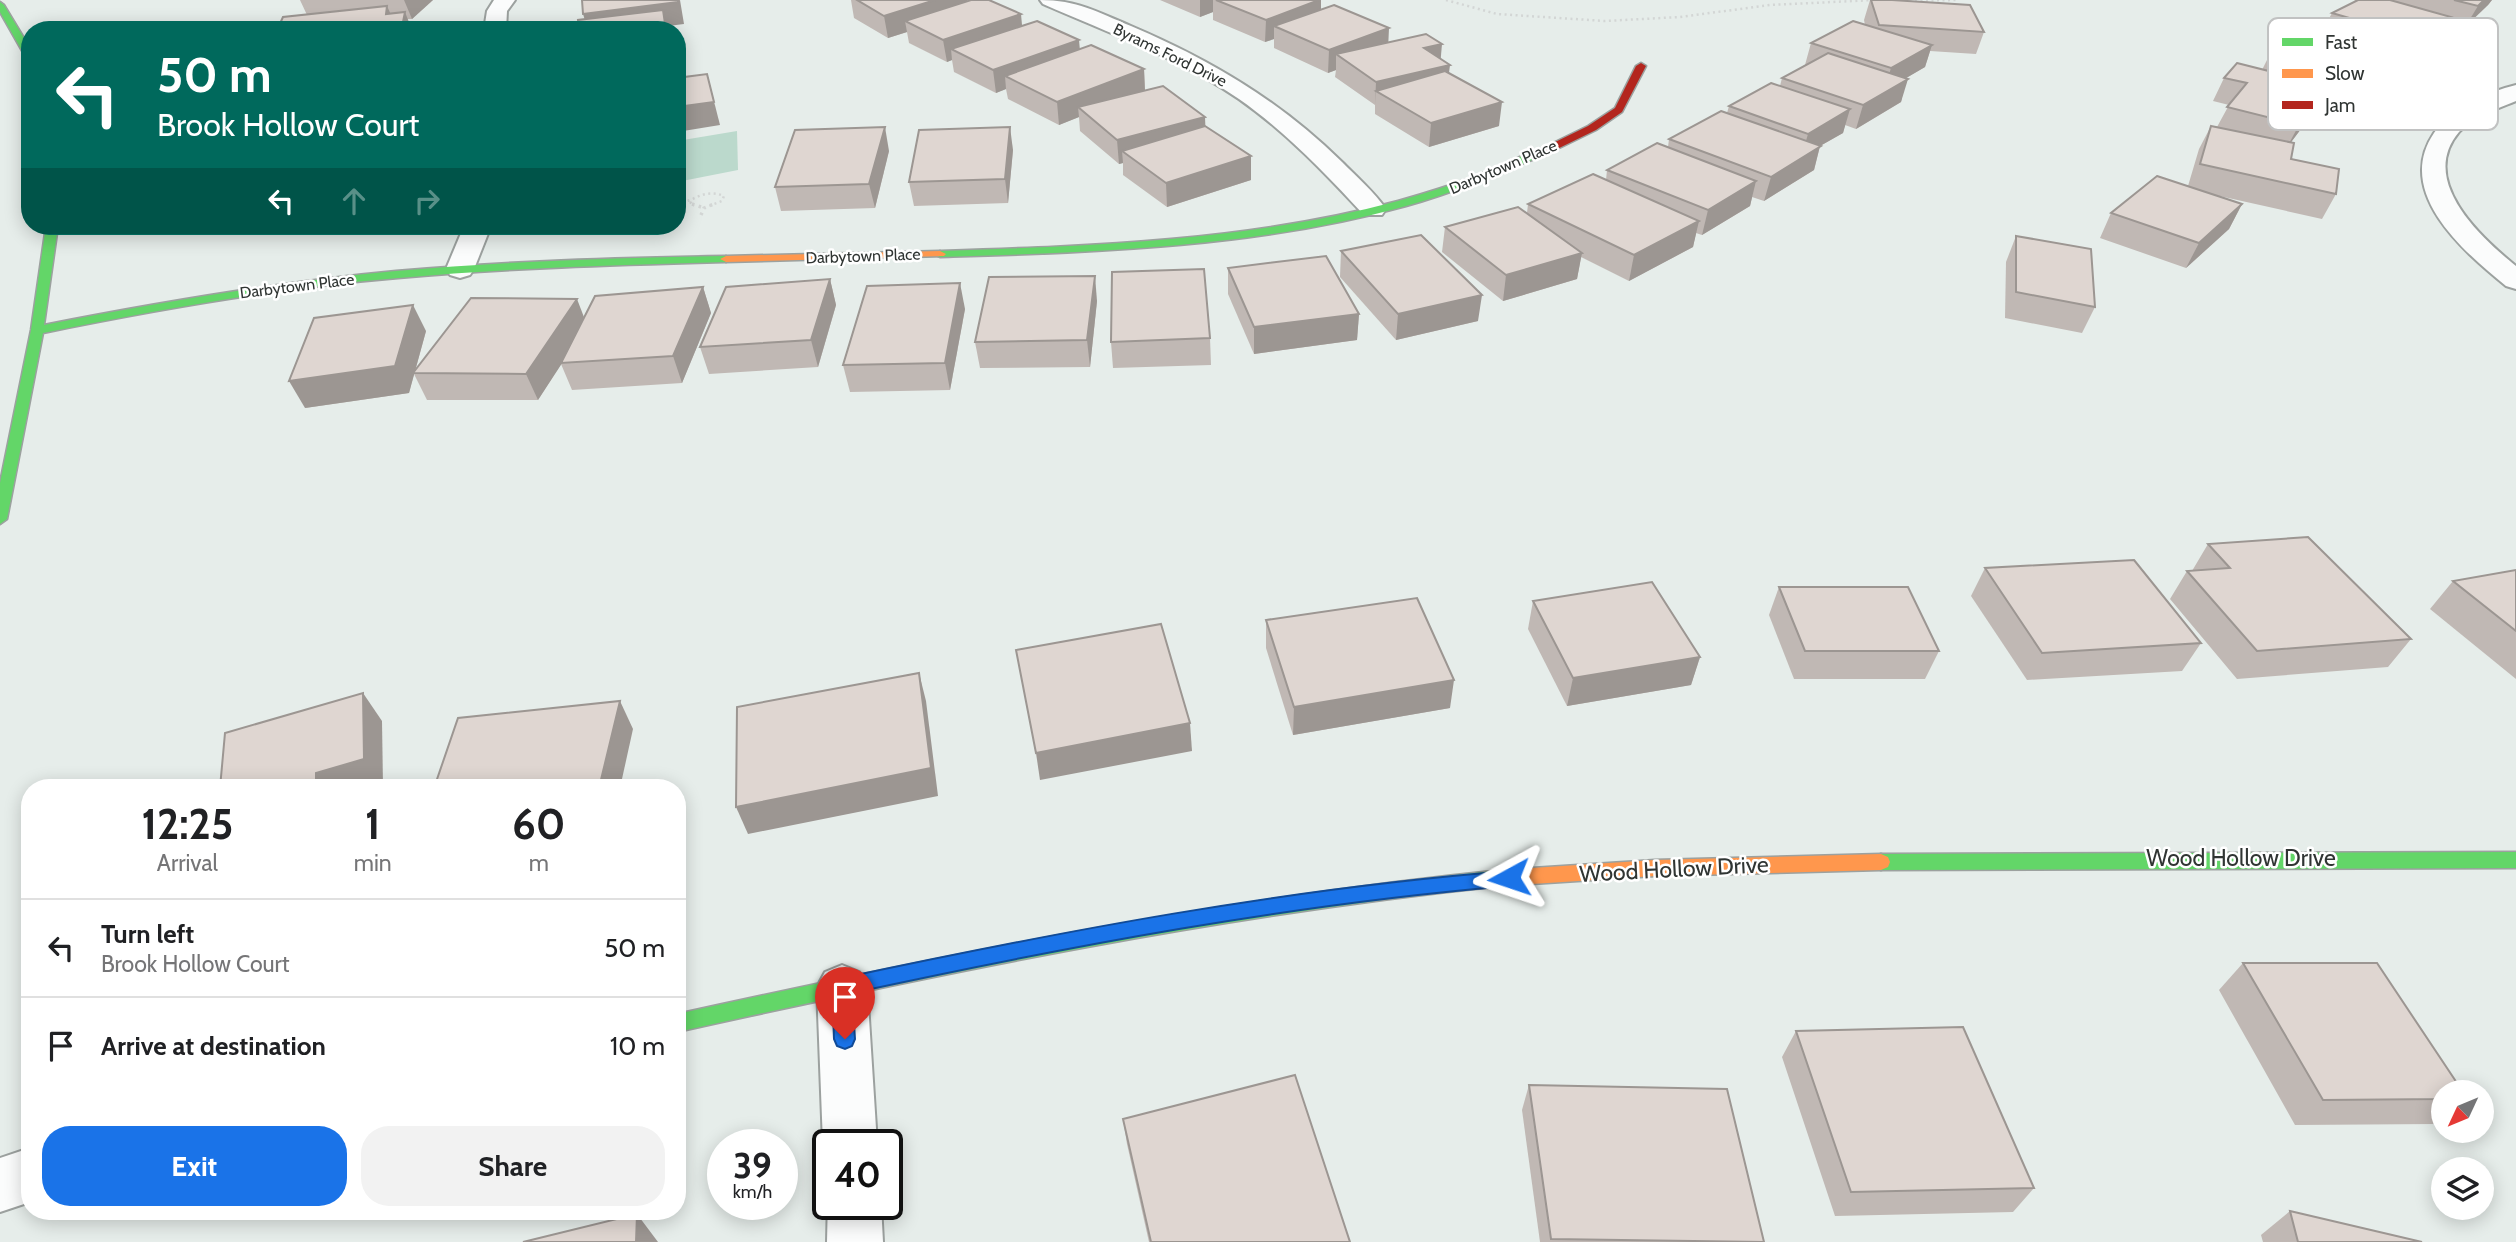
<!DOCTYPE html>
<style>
body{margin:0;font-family:Cabin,sans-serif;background:#f2f2f2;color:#202124;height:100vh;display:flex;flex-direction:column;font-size:26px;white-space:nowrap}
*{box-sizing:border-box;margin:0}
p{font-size:23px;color:#757577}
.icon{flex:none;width:38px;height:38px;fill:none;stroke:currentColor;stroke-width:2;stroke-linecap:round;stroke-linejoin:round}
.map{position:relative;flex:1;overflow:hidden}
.sheet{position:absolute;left:21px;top:779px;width:665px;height:441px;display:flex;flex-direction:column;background:#fff;border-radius:28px;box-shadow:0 4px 18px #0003}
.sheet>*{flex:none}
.guide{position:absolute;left:21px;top:21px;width:665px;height:214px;border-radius:28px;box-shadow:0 4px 18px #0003;background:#00695c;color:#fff;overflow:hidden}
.needle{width:46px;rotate:226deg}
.controls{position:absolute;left:2431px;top:1080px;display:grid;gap:14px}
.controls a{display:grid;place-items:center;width:63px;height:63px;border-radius:50%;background:#fff;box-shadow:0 4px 18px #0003;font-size:35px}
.speed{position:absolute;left:707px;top:1129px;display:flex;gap:14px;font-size:35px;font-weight:700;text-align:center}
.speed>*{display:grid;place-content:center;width:91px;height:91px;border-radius:50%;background:#fff;box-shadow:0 4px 18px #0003;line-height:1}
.speed small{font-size:18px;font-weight:400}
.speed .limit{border:4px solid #111;border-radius:10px;background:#fff;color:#111}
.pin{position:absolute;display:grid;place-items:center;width:60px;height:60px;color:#fff;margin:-72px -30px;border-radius:50% 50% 50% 0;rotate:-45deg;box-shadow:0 0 7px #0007}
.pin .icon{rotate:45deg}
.me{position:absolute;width:77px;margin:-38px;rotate:265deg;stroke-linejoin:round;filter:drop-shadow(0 0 5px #0008)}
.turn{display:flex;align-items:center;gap:24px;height:147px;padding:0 21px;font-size:32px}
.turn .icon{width:91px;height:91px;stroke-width:2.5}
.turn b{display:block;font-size:49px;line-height:60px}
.lanes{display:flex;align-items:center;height:66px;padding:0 21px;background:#0003;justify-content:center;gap:35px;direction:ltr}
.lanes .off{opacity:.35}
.eta{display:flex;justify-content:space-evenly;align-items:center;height:119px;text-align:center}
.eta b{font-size:42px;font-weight:800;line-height:49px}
.button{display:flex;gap:14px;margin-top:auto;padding:14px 21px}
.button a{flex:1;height:80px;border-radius:28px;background:#1a73e8;color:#fff;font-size:28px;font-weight:800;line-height:80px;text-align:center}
.button a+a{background:#f2f2f2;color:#202124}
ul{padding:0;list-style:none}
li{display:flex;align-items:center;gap:21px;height:98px;padding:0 21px;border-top:2px solid #e0e0e0}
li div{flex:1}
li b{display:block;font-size:26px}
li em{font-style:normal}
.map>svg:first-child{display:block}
</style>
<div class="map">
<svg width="2516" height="1242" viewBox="0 0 2516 1242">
<rect width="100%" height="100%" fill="#e6edea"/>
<polygon fill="#bbd9cc" points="737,131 738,170 677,182 677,141"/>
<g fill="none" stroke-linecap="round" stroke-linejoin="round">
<g stroke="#9ca19f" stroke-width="4">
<g id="street">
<polygon points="494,0 515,0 507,11 506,30 484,30 487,11"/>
<path d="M1040 0C1077 0 1097 12 1131 26 1211 60 1280 101 1342 162 1357 177 1374 192 1386 209L1382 215H1364C1325 173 1286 132 1239 99 1179 58 1109 33 1043 4Z"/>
<path d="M2516 85V101C2497 109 2473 117 2459 132 2418 180 2480 237 2516 266V289L2506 286C2463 251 2394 192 2434 133 2451 108 2487 92 2516 85Z"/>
<polygon points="464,226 491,226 474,269 470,275 460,278 450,275 446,269"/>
<polygon points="842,965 859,972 867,987 877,1144 828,1144 828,1155 823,1144 817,987 825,972"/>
<polygon points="30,1148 30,1202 0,1212 0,1158"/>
<polygon points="828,1198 828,1204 881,1204 883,1242 827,1242"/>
</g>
</g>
<g stroke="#9ca19f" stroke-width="3">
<g id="fast">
<polygon points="0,2 4,5 30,48 30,59 25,56 0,12"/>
<path d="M1547 147 1552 150 1551 152C1503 172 1456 192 1406 206 1255 248 1096 252 940 257L934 254 940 251C1093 246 1249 241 1398 201 1423 194 1449 186 1473 177 1498 168 1522 154 1547 147Z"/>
<path d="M46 226H58L44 325C161 302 278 282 396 271 506 261 616 258 726 256L732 259 726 262C617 265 507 268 398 278 279 288 160 309 43 333L7 519 0 524V483L31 330Z"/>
<polygon points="2516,852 2516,868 1881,870 1874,867 1872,862 1874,857 1881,854"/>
<path d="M1502 870 1509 873 1511 878 1509 883 1502 886C1222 915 951 971 677 1032V1014C951 954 1223 898 1502 870Z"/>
</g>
</g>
<g stroke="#9ca19f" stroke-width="3">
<g id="slow">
<polygon points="940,251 946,254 944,256 726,262 720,259 726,256"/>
<polygon points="1881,854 1888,857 1890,862 1888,867 1881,870 1655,876 1502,886 1495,883 1493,878 1495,873 1502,870 1655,860"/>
</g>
</g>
<g stroke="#9ca19f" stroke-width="3">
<polygon id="jam" points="1641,63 1646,66 1622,112 1596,130 1551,152 1543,152 1543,148 1588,126 1615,108 1636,66"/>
</g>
<g stroke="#d3d6d5" stroke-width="2.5" stroke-dasharray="2 3.5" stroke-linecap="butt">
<polyline points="1446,0 1497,14 1605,21 1680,17 1770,5 1874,0"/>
<polyline points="1904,1 1956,0"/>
<polyline points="690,202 694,206"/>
<path d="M677 204C695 201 704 188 724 196L722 201 709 206"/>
</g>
<g stroke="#d3d6d5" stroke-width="3.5" stroke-dasharray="2.5 4.5" stroke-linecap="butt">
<polyline points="692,204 704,208"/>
<polyline points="701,215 704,208 714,204"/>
</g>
<use href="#street" fill="#fbfcfc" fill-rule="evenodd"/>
<use href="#fast" fill="#63d668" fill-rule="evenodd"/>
<use href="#slow" fill="#ff974d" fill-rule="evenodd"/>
<use href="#jam" fill="#b3261e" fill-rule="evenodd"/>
</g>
<g fill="#c0b8b4">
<polygon points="300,0 433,0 412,19 408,19 307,15"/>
<polygon points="851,0 967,0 967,1 1022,26 1080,49 1144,69 1145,91 1205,117 1205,127 1251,180 1167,207 1123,175 1123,163 1119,164 1080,131 1079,117 1059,125 1008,99 1006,89 996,93 954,72 952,60 947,62 909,43 907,32 888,38 854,18"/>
<polygon points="1160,0 1321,0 1321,10 1388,43 1441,59 1449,73 1499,126 1429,147 1375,114 1375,105 1335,77 1336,70 1328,73 1274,48 1274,39 1265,42 1213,20 1213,12 1200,17"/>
<polygon points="1870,0 1892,0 1984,32 1976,54 1930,51 1925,67 1906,78 1901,102 1856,129 1845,125 1843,133 1820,146 1814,170 1764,201 1752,197 1750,206 1702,235 1696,233 1693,247 1629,281 1581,257 1577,279 1503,301 1442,252 1445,227 1527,213 1528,204 1606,180 1607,170 1668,147 1669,139 1727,113 1729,106 1780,86 1782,78 1805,66 1805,65 1811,43 1865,25 1864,20"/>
<polygon points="2354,0 2492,0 2488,5 2465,27 2448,23 2439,39 2402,59 2379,53 2371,67 2329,97 2323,95 2316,109 2291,142 2291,159 2336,194 2322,219 2215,195 2242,204 2229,229 2186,268 2100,238 2111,213 2188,186 2199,149 2211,126 2217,127 2229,105 2213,101 2224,78 2262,70 2270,54 2324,28 2332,13 2356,1"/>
<polygon points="1013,150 1008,203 914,206 909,182"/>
<polygon points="889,151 875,208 781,211 775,187"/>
<polygon points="2016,236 2095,307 2082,333 2005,318 2006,262"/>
<polygon points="1341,251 1478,321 1396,340 1340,277"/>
<polygon points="1228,268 1359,314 1357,340 1254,354 1228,294"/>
<polygon points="830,279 836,305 818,367 709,374 700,347"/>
<polygon points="703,287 711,313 682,383 572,390 561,364 538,400 427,400 414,374 409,393 305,408 426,331 415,371 584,318"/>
<polygon points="1097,301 1090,367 980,368 975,342"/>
<polygon points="965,309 950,390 850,392 843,365"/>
<polygon points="1210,338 1211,365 1113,368 1111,342"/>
<polygon points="2208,544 2411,639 2388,667 2237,679 2170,599 2187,571 2192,571"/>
<polygon points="1985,568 2201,643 2182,671 2027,680 1971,596"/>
<polygon points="2516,570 2516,679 2430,609 2453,581"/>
<polygon points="1779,587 1939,651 1925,679 1794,679 1769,615"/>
<polygon points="1533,601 1700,657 1691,685 1567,706 1528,629"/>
<polygon points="1266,620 1450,708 1293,735 1266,648"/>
<polygon points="2243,963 2443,1092 2443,1118 2436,1124 2295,1125 2219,990"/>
<polygon points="1796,1031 2034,1188 2013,1212 1835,1216 1782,1057"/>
<polygon points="1529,1085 1764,1242 1540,1242 1522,1110"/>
<polygon points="1123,1119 1350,1242 1149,1242 1127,1144"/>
<polygon points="2290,1211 2422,1242 2263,1242 2261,1235"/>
</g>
<g fill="#9c9692">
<polygon points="404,0 433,0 412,19"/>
<polygon points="680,0 684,24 668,26 669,30 588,30 583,14"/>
<polygon points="935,0 967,0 969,12 905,21 907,32 888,38 884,16"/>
<polygon points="1200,0 1213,0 1213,12 1200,17"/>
<polygon points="1319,0 1321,0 1321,20 1274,26 1274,39 1265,42 1266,20"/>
<polygon points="2484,0 2492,0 2488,5 2465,27 2478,6"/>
<polygon points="387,6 397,28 405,12 412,30 378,30 386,14"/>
<polygon points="1021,14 1023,36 951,49 952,60 947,62 943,40"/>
<polygon points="2451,17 2439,39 2402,59 2415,37"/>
<polygon points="1389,28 1388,50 1336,54 1336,70 1328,73 1329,50"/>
<polygon points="1079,40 1081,62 1005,76 1006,89 996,93 993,70"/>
<polygon points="1442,44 1440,67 1424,48"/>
<polygon points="2384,44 2371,67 2329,97 2341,74"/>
<polygon points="1932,45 1925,67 1884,91 1891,68"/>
<polygon points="1450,65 1447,88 1376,91 1375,105 1376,82"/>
<polygon points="1144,69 1145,92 1078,107 1079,117 1059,125 1057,102"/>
<polygon points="707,74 720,125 677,132 677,107"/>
<polygon points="1908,79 1901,102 1856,129 1863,105"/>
<polygon points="2328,86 2316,109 2286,149 2299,125"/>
<polygon points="1502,102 1499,126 1429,147 1431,123"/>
<polygon points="1850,109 1843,133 1820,146 1814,170 1764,201 1771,177 1801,158 1808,134"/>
<polygon points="1205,117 1206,141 1122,151 1123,163 1119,164 1117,140"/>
<polygon points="885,127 889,151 875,208 869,184"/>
<polygon points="1010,127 1013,150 1008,203 1005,179"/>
<polygon points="1251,156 1251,180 1167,207 1166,183"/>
<polygon points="1756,181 1750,206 1702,235 1708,210"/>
<polygon points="2242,204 2229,229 2186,268 2199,243"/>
<polygon points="1699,221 1693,247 1629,281 1634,255"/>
<polygon points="1582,253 1577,279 1503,301 1506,275"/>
<polygon points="1095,276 1097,301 1090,367 1087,340"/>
<polygon points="830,279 836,305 818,367 811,340"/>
<polygon points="960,283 965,309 950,390 945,363"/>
<polygon points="703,287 711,313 682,383 673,356"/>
<polygon points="1482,295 1478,321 1396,340 1398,314"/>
<polygon points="577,299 587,325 538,400 526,374"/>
<polygon points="413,305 426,331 409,393 305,408 289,381"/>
<polygon points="1359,314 1357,340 1254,354 1254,327"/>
<polygon points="1700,657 1691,685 1567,706 1573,678"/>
<polygon points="919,673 926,701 938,796 748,834 736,807"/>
<polygon points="1454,680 1450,708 1293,735 1294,707"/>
<polygon points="363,693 382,721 383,786 380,788 316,788 316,773"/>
<polygon points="620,701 633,729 620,788 599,788"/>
<polygon points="1190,723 1192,751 1040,780 1036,753"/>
<polygon points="637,1214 658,1242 636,1242"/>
</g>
<g fill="#dfd6d1" stroke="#9c9692" stroke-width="2">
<polygon points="582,0 678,0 678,2 583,14"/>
<polygon points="857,0 935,0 884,16"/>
<polygon points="971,0 989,0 1021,14 943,40 905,21"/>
<polygon points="1216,0 1319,0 1266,20"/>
<polygon points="1871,0 1892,0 1970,5 1984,32 1879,25"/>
<polygon points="2358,0 2390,0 2451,17 2415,37 2332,13"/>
<polygon points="2454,0 2484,0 2478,6"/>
<polygon points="1334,5 1389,28 1329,50 1274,26"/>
<polygon points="387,6 386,14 405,12 402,27 378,30 277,30 283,17"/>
<polygon points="663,10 666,30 579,30 578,20"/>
<polygon points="1037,21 1079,40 993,70 951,49"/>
<polygon points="1853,21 1932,45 1891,68 1811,43"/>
<polygon points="1426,34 1442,44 1424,48 1450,65 1376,82 1336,54"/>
<polygon points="1091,45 1144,69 1057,102 1005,76"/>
<polygon points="1828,53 1908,79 1863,105 1782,78"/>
<polygon points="2237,63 2328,86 2299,125 2227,107 2247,83 2224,78"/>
<polygon points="1445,71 1502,102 1431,123 1376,91"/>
<polygon points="707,74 714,102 677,107 677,78"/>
<polygon points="1771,83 1850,109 1808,134 1729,106"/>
<polygon points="1163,86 1205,117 1117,140 1078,107"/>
<polygon points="1721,111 1821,146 1771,177 1669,139"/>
<polygon points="1205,126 1251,156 1166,183 1122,151"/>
<polygon points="2211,126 2294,143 2291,159 2339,169 2336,194 2200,164"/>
<polygon points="885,127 869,184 775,187 795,130"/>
<polygon points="1010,127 1005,179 909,182 919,130"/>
<polygon points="1657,143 1756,181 1708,210 1607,170"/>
<polygon points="1593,174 1699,221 1634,255 1528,204"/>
<polygon points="2157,176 2242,204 2199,243 2111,213"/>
<polygon points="1518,207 1582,253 1506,275 1445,227"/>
<polygon points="1421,235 1482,295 1398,314 1341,251"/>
<polygon points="2016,236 2091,249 2095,307 2016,292"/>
<polygon points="1326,256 1359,314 1254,327 1228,268"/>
<polygon points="1204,269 1210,338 1111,342 1112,272"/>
<polygon points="1095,276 1087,340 975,342 989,277"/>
<polygon points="830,279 811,340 700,347 726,287"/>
<polygon points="960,283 945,363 843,365 867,286"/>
<polygon points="703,287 673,356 561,363 595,296"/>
<polygon points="471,298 577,299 526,374 413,373"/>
<polygon points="413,305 395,366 289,381 314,318"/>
<polygon points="2308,537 2411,639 2257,651 2187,571 2230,568 2208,544"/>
<polygon points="2134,560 2201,643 2042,653 1985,568"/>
<polygon points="2516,570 2516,631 2453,581"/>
<polygon points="1652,582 1700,657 1573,678 1533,601"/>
<polygon points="1779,587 1908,587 1939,651 1805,651"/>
<polygon points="1417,598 1454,680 1294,707 1266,620"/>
<polygon points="1161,624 1190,723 1036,753 1016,650"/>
<polygon points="919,673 931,768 736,807 737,707"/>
<polygon points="363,693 364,759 316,773 316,788 220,788 225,733"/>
<polygon points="620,701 599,788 434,788 458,718"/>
<polygon points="2243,963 2377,963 2463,1092 2443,1092 2443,1099 2323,1100"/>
<polygon points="1963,1027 2034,1188 1851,1192 1796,1031"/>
<polygon points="1295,1075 1350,1242 1151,1242 1123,1119"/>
<polygon points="1529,1085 1727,1089 1764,1242 1551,1239"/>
<polygon points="2290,1211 2422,1242 2298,1242"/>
<polygon points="637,1214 636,1242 523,1242"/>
</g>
<path fill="#1a73e8" stroke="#114b97" stroke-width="2" d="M1509 871 1516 873 1519 878 1516 884 1509 886C1287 905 1070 946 852 993L855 1039 852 1046 845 1049 837 1046 834 1039 832 987 835 980 842 978C1063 931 1283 889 1509 871Z"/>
<g text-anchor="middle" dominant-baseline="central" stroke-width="5" stroke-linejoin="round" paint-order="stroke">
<g font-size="16" fill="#303533" stroke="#fff">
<text transform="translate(1170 55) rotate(26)">Byrams Ford Drive</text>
<text transform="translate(1503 167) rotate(-23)">Darbytown Place</text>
<text transform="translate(863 256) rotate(-2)">Darbytown Place</text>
<text transform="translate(297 286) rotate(-7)">Darbytown Place</text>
</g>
<g font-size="23" fill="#303533" stroke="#fff">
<text x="2241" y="858">Wood Hollow Drive</text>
<text transform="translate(1674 869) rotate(-3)">Wood Hollow Drive</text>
</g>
</g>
<rect x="2268" y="18" width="230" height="112" rx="10" fill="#fff" stroke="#c1c2c2" stroke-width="2"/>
<rect x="2282" y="38" width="31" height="8" fill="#63d668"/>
<rect x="2282" y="69" width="31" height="9" fill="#ff974d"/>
<rect x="2282" y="101" width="31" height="8" fill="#b3261e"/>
<g font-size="19" fill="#303533">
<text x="2325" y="49">Fast</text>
<text x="2325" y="80">Slow</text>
<text x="2325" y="112">Jam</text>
</g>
</svg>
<div class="controls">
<a><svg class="needle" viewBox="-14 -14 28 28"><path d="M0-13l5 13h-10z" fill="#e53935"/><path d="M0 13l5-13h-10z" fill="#757577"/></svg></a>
<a><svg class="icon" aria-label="layers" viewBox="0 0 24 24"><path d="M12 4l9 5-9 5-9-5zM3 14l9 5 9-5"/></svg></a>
</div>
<div class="speed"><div>39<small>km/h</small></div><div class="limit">40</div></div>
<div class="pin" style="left:845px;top:1039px;background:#d93025"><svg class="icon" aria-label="arrive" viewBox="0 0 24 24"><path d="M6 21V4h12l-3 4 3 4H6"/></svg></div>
<svg class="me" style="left:1509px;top:878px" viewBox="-20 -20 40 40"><path d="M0-17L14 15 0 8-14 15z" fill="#1a73e8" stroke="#fff" stroke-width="4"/></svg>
<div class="guide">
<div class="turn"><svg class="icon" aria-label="left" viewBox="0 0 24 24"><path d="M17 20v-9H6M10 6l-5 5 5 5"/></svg><div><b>50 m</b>Brook Hollow Court</div></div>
<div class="lanes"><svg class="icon" aria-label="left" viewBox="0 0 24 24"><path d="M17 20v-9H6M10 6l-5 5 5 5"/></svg><svg class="icon off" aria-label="ahead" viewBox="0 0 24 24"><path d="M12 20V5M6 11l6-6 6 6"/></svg><svg class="icon off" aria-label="right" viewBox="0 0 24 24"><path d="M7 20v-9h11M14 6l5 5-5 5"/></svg></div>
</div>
<section class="sheet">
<div class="eta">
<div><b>12:25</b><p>Arrival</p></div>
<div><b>1</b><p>min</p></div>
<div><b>60</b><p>m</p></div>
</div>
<ul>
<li><svg class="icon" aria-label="left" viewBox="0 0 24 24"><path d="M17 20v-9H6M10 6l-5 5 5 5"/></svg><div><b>Turn left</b><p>Brook Hollow Court</p></div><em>50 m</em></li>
<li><svg class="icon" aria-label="arrive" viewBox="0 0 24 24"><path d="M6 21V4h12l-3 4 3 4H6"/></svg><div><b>Arrive at destination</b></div><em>10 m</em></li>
</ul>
<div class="button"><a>Exit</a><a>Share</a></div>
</section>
</div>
